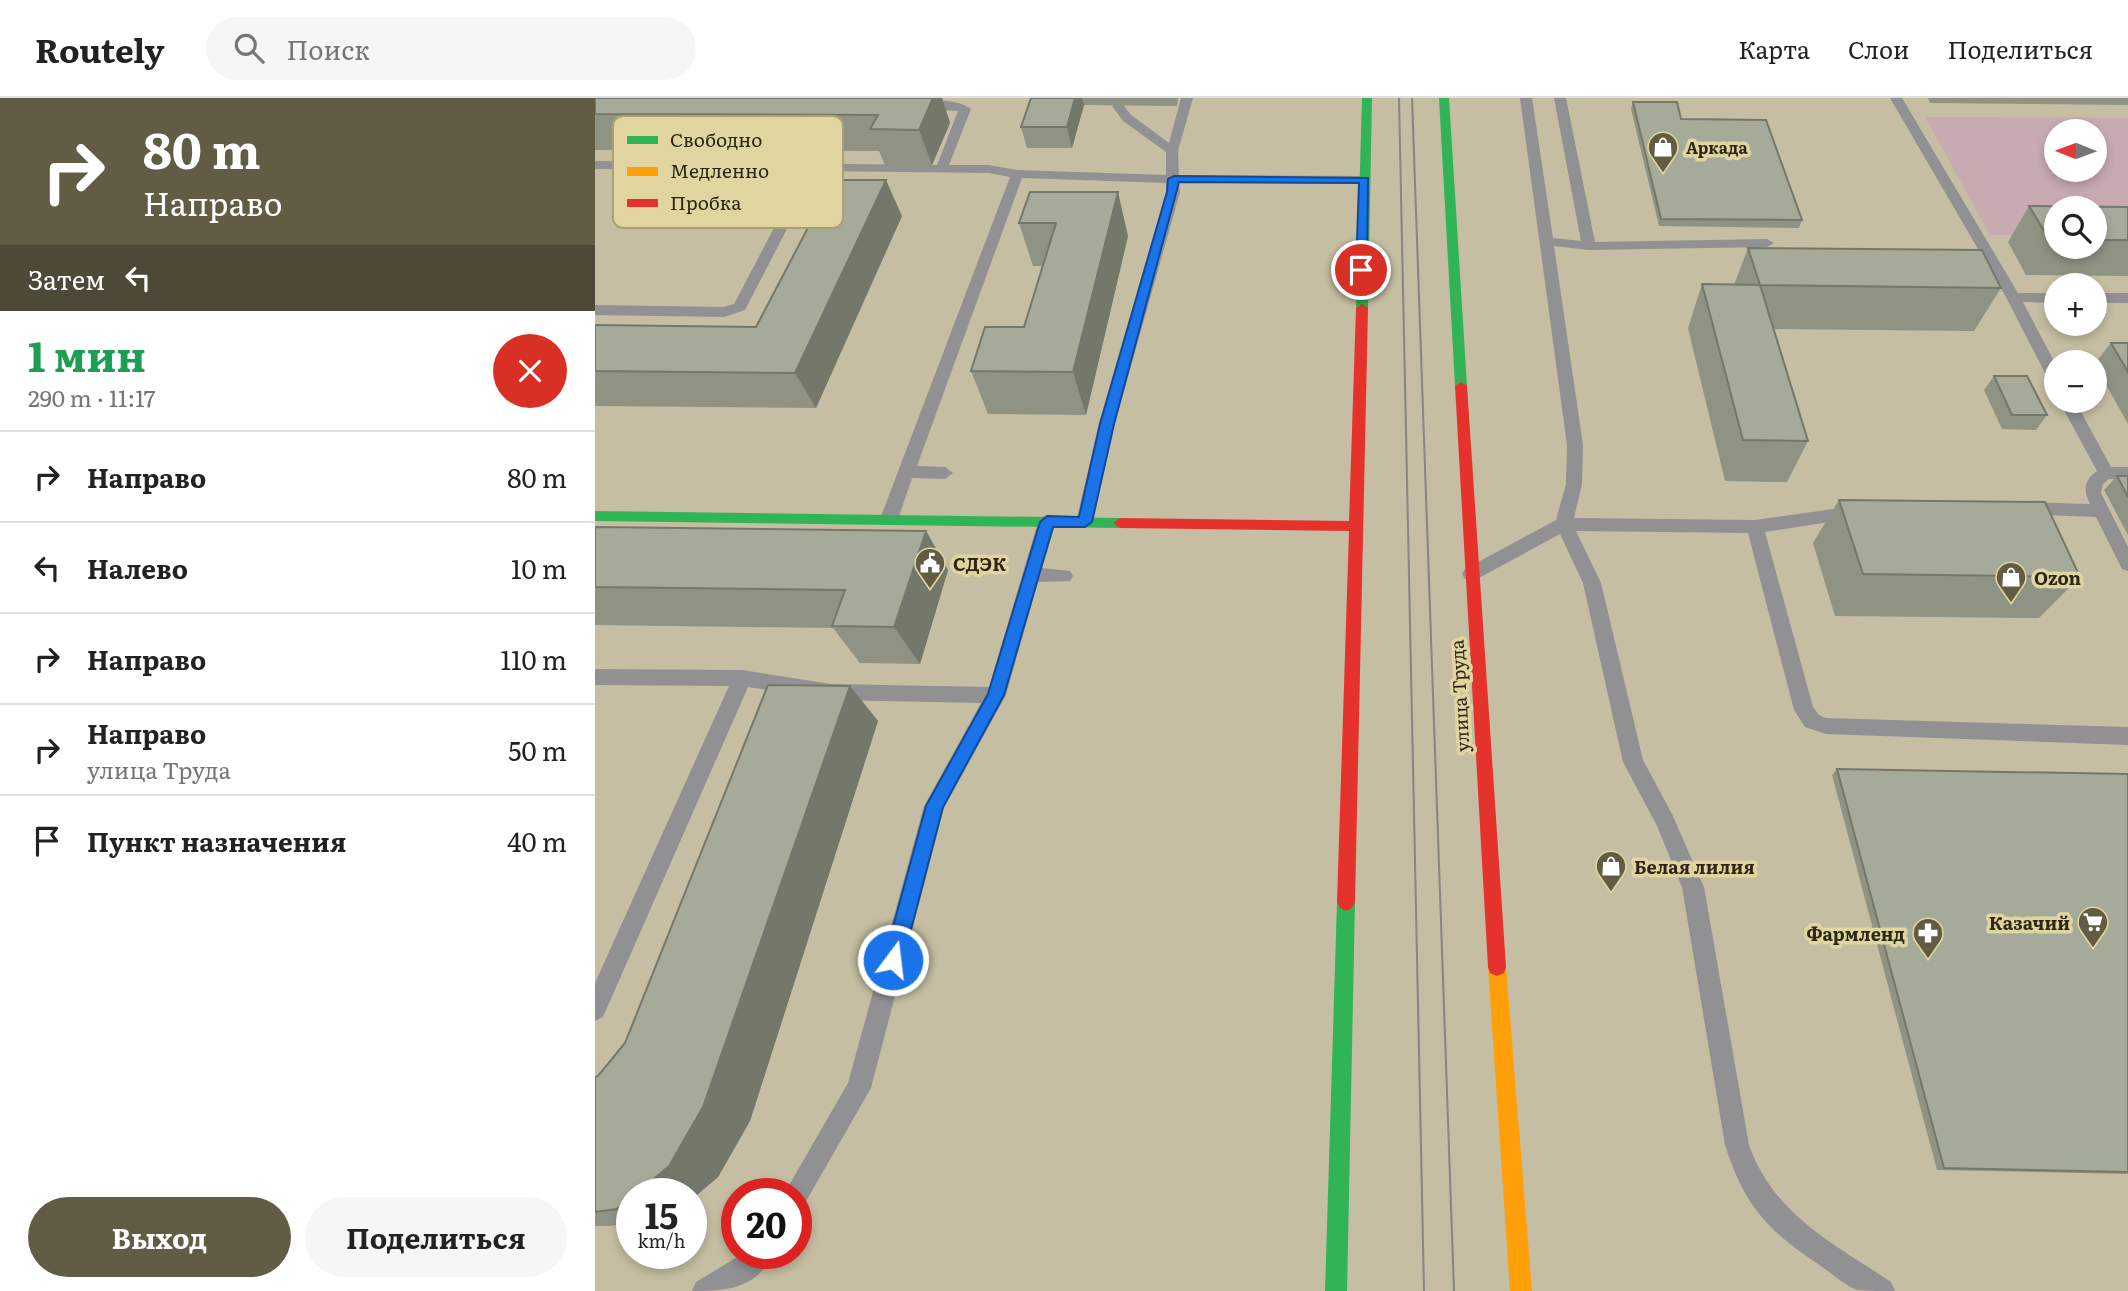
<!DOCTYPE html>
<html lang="ru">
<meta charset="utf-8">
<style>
body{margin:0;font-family:Literata,serif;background:#f6f6f6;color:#222;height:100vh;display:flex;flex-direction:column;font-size:26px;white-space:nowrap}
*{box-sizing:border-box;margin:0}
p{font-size:23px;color:#767676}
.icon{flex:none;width:38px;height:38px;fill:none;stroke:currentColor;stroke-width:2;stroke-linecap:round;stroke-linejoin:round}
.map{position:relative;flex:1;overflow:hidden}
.drawer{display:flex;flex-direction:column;background:#fff;width:595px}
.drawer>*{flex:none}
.hud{background:#625c45;color:#fff;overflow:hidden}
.needle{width:46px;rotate:271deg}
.controls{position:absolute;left:1449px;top:21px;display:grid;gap:14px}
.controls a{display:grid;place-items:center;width:63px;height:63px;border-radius:50%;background:#fff;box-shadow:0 4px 10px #0003;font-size:35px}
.speed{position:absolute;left:21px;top:1080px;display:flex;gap:14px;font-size:35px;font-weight:700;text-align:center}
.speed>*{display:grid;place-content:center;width:91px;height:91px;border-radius:50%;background:#fff;box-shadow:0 4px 10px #0003;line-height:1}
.speed small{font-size:18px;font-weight:400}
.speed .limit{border:10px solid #d22;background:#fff;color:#111}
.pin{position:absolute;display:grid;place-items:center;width:60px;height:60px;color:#fff;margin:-30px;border:4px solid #fff;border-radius:50%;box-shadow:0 2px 7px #0007}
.me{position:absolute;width:77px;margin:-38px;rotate:15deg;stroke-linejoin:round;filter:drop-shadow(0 0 5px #0008)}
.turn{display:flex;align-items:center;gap:24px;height:147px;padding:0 28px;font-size:32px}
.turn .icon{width:91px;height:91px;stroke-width:2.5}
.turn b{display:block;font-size:49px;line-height:60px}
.then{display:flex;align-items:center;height:66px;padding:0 28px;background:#0003;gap:14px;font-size:26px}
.round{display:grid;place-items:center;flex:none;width:74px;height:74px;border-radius:37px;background:#f6f6f6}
.summary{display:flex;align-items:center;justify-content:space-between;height:119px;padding:0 28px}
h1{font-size:42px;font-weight:700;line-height:52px;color:#1e9e55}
.action{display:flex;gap:14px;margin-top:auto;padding:14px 28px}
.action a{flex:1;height:80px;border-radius:42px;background:#625c45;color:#fff;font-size:28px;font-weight:700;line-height:80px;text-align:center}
.action a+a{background:#f6f6f6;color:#222}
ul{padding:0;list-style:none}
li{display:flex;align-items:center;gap:21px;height:91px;padding:0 28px;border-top:2px solid #e0e0e0}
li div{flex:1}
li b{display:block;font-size:26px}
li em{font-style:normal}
header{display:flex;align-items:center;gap:42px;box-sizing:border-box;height:98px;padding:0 35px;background:#fff;border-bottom:2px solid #e0e0e0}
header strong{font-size:33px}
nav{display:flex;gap:38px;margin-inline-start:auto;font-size:24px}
.search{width:490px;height:63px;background:#f6f6f6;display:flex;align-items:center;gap:18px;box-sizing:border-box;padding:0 24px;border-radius:38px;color:#767676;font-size:26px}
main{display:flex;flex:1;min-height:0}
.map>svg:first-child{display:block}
</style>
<header>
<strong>Routely</strong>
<div class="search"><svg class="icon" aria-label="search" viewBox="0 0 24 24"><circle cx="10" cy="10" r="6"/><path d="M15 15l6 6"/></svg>Поиск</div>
<nav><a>Карта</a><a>Слои</a><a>Поделиться</a></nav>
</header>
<main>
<section class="drawer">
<div class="hud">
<div class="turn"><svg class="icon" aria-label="right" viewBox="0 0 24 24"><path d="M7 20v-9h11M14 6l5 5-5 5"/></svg><div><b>80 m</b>Направо</div></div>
<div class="then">Затем<svg class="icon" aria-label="left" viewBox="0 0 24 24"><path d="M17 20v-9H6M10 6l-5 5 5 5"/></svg></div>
</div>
<div class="summary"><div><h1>1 мин</h1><p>290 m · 11:17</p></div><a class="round" style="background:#d93025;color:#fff"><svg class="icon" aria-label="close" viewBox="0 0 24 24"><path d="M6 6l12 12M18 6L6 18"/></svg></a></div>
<ul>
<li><svg class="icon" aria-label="right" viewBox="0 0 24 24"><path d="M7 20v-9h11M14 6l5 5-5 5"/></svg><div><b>Направо</b></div><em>80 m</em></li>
<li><svg class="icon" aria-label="left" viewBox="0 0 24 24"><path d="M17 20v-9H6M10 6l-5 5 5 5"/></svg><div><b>Налево</b></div><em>10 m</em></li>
<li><svg class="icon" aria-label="right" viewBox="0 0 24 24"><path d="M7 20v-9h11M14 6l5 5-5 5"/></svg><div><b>Направо</b></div><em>110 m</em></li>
<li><svg class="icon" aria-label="right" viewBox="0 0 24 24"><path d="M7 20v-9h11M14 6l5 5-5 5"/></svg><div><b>Направо</b><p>улица Труда</p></div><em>50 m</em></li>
<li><svg class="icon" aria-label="arrive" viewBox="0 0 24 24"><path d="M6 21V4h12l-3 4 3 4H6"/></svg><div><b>Пункт назначения</b></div><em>40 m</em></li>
</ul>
<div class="action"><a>Выход</a><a>Поделиться</a></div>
</section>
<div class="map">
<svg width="1533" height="1193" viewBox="0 0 1533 1193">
<rect width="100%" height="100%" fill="#c5bea2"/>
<path fill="#c8aab1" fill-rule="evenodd" d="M1330 19 1533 20V137L1500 110H1461V137H1395ZM1461 33H1500V72H1461Z"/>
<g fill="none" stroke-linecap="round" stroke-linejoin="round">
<g fill="#919193" fill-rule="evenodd">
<path d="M586 0H598L583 53 584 77 770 78 776 82 770 86 584 85 585 94 520 325 496 429H484L481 424 504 325 571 94V85L427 80 322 368 350 369 358 375 350 381 317 380 303 421 300 426H288L285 421 415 79 394 75 222 73 150 212 129 219 0 217V207L128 209 139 206 209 73 0 71V63L342 67 363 13 325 11 319 7C331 0 364 1 376 11L354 67H394L422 72 571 77V54L528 23 517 8 527 5 536 17 574 45Z"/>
<path d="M925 0H937L958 140 986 143 959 0H971L1000 144 1172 141 1179 145 1172 149 994 152 959 148 988 347 987 386 979 420 1160 422 1260 408 1266 409 1269 414 1266 419 1260 420 1170 434 1218 609 1224 617 1231 620 1533 629V647L1231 636 1210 629 1199 612 1153 435 981 433 1006 485 1048 662 1077 716 1109 789 1154 1047C1179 1117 1238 1145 1296 1184L1300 1193C1289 1193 1272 1193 1262 1192 1250 1187 1237 1176 1226 1168 1172 1132 1150 1109 1130 1047L1087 789 1062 728 1028 664 988 485 965 436 882 481H870L867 476 870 471 961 422 971 386 972 347Z"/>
<polygon points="1295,0 1307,0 1423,195 1461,195 1461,205 1428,204 1461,267 1461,286 1453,281 1411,199"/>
<rect x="1500" y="195" width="33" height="10"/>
<path d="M1464 303H1480L1516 369H1533V381H1514L1508 386 1506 395 1533 449V473L1527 471 1501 419 1427 416 1421 414 1419 410 1421 406 1427 404 1495 406C1488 392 1489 382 1502 373Z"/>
<polygon points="452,418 458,419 461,424 447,470 475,473 478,478 475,483 443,484 411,597 349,710 276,990 210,1105 201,1109 201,1096 189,1096 253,985 329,708 386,605 236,602 153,589 8,919 0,923 0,885 134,588 0,587 0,571 147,572 236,586 394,589 443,424 446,419"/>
<path d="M149 1155H178C163 1191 131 1193 97 1193L101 1184Z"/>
</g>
<g fill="#30b455" fill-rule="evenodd">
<polygon points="767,0 777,0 773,210 767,214 761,210"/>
<polygon points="844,0 854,0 872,288 866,292 860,288"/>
<polygon points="0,413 525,420 532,425 525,430 0,423"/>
<polygon points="751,795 757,798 760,804 752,1193 730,1193 742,804 745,798"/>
</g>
<polygon fill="#ff9f0a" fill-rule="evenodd" points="902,860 909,863 911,869 937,1193 915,1193 893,869 895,863"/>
<g fill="#e5322d" fill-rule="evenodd">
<polygon points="767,206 773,210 760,804 757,810 751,813 745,810 742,804 754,433 525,430 518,425 525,420 754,423 761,210"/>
<polygon points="866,284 872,288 911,869 909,875 902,878 895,875 893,869 860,288"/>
</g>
<g stroke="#878682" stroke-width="2">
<polyline points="804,0 829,1193"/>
<polyline points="817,0 859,1193"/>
</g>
</g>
<g fill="#8f9384" fill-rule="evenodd">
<polygon points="0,0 347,0 355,25 337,67 290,67 284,53 0,52"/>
<polygon points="436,0 583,0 582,8 489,7 477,50 432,50 426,29"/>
<polygon points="1333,0 1533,0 1533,7 1335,5"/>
<polygon points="1038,4 1086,21 1207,122 1204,130 1064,128 1036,11"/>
<polygon points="435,94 533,138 491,317 393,316 376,273 429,229 447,168 438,168 424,125"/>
<path d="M1434 108 1533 109V178L1431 177 1413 144ZM1461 110H1500V149H1461Z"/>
<polygon points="307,118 221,310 0,308 0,227 161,229"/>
<polygon points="1153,150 1406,190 1379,233 1178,231 1213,343 1192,384 1130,383 1093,230 1107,186 1139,187"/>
<polygon points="1516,245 1533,245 1533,326 1500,267 1500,265"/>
<polygon points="1399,278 1452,317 1441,332 1407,331 1389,292"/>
<polygon points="1522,378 1533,378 1533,437 1509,392"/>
<polygon points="1244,402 1485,479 1444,520 1240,518 1218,445"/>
<polygon points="0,429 331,433 353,472 325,566 265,565 238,530 0,527"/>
<polygon points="255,588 283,623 155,1023 123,1079 96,1102 96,1096 37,1096 37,1125 15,1128 0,1128 0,979 3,978 30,945"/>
<polygon points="1242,671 1533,676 1533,1076 1342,1072 1237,677"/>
</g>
<g fill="#74786b">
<polygon points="338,0 347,0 355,25 337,67 324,32"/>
<polygon points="480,0 487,0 489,7 477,50 472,29"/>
<polygon points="291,82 307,118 221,310 200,275"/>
<polygon points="523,94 533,138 491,317 478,274"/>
<polygon points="331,433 353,472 325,566 299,529"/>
<polygon points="255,588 283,623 155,1023 123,1079 96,1102 96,1096 41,1096"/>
<polygon points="37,1099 37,1113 22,1111"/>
</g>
<g fill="#a6ab99" stroke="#74786b" stroke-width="2">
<polygon points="0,0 338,0 324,32 275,31 283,17 0,16"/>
<polygon points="436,0 480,0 472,29 426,29"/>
<polygon points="1038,4 1082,4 1086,21 1171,22 1207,122 1066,121"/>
<polygon points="238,82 291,82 200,275 0,273 0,227 161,229"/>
<polygon points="435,94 523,94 478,274 376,273 390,229 429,229 461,125 424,125"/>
<polygon points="1434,108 1533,109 1533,142 1500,142 1500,110 1461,110 1461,141 1454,141"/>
<polygon points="1153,150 1387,152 1406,190 1165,187"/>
<polygon points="1107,186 1165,187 1213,343 1148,342"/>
<polygon points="1516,245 1533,245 1533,274"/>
<polygon points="1399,278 1432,278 1452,317 1417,317"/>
<polygon points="1522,378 1533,378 1533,399"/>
<polygon points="1244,402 1450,404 1485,479 1268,476"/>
<polygon points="0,429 331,433 299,529 237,528 250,492 0,489"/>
<polygon points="173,587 255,588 108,1009 74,1068 41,1096 37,1096 37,1099 22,1111 0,1114 0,979 3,978 30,945"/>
<polygon points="1242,671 1533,676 1533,1074 1349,1070"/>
</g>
<polygon fill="#1a73e8" stroke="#114b97" stroke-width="2" points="579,78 773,80 772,172 766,176 761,172 764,85 584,84 519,326 497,424 490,429 458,429 409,597 348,709 308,862 305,868 298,871 292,868 289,862 331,708 393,596 445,424 452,418 484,419 505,326 572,94 573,81"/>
<defs>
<g id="shop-pin" transform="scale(1.575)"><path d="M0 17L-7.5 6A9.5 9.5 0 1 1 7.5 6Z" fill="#625c45" stroke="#e0d4a1"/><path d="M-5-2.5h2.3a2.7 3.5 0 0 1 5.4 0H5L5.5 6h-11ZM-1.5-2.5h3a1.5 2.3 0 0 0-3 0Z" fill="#fff"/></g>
<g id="civic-pin" transform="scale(1.575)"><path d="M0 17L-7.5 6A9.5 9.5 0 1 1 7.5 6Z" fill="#625c45" stroke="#e0d4a1"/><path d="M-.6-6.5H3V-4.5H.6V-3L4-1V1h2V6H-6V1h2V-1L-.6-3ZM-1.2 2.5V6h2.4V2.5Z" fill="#fff"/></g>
<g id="supermarket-pin" transform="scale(1.575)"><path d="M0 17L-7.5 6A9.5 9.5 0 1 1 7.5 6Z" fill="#625c45" stroke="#e0d4a1"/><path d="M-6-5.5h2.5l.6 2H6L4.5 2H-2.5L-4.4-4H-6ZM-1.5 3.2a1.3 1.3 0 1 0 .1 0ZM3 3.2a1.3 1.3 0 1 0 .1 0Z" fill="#fff"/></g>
<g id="pharmacy-pin" transform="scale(1.575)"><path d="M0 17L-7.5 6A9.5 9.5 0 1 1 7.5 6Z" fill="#625c45" stroke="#e0d4a1"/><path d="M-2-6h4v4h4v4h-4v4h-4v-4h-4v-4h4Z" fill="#fff"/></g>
</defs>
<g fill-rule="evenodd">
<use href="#shop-pin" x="1068" y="49"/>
<use href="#civic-pin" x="335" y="465"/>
<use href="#shop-pin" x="1416" y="479"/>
<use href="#shop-pin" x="1016" y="768"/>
<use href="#supermarket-pin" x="1498" y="824"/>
<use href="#pharmacy-pin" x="1333" y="835"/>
</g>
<g text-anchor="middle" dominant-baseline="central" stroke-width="7" stroke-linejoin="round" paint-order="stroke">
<g font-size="16" font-weight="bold" fill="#2c2713" stroke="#e0d4a1" text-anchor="start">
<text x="1091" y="49">Аркада</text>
</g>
<g font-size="18" font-weight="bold" fill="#2c2713" stroke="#e0d4a1" text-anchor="start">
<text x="358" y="465">СДЭК</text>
<text x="1439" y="479">Ozon</text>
<text x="1039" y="768">Белая лилия</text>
<text x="1475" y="824" text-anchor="end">Казачий</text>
<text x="1310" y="835" text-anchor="end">Фармленд</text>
</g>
<g font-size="18" fill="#2c2713" stroke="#e0d4a1">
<text transform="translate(864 598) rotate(-93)">улица Труда</text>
</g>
</g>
<rect x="18" y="18" width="230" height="112" rx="10" fill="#e0d4a1" stroke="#aaa076" stroke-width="2"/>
<rect x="32" y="38" width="31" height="8" fill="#30b455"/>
<rect x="32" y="69" width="31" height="9" fill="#ff9f0a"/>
<rect x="32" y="101" width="31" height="8" fill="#e5322d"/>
<g font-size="19" fill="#2c2713">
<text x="75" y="49">Свободно</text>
<text x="75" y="80">Медленно</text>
<text x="75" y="112">Пробка</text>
</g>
</svg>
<div class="controls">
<a><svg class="needle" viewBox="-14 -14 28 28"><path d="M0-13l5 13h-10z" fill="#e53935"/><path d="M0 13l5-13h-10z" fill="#767676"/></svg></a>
<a><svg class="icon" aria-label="search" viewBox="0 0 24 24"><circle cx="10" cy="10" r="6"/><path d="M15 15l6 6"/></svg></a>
<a>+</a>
<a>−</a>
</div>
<div class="speed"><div>15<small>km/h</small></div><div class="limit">20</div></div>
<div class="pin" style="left:766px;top:172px;background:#d93025"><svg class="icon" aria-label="arrive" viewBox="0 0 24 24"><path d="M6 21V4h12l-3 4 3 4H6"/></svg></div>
<svg class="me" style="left:298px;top:862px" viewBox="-20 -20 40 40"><circle r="17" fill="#1a73e8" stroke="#fff" stroke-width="3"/><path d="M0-11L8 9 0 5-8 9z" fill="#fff"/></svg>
</div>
</main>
